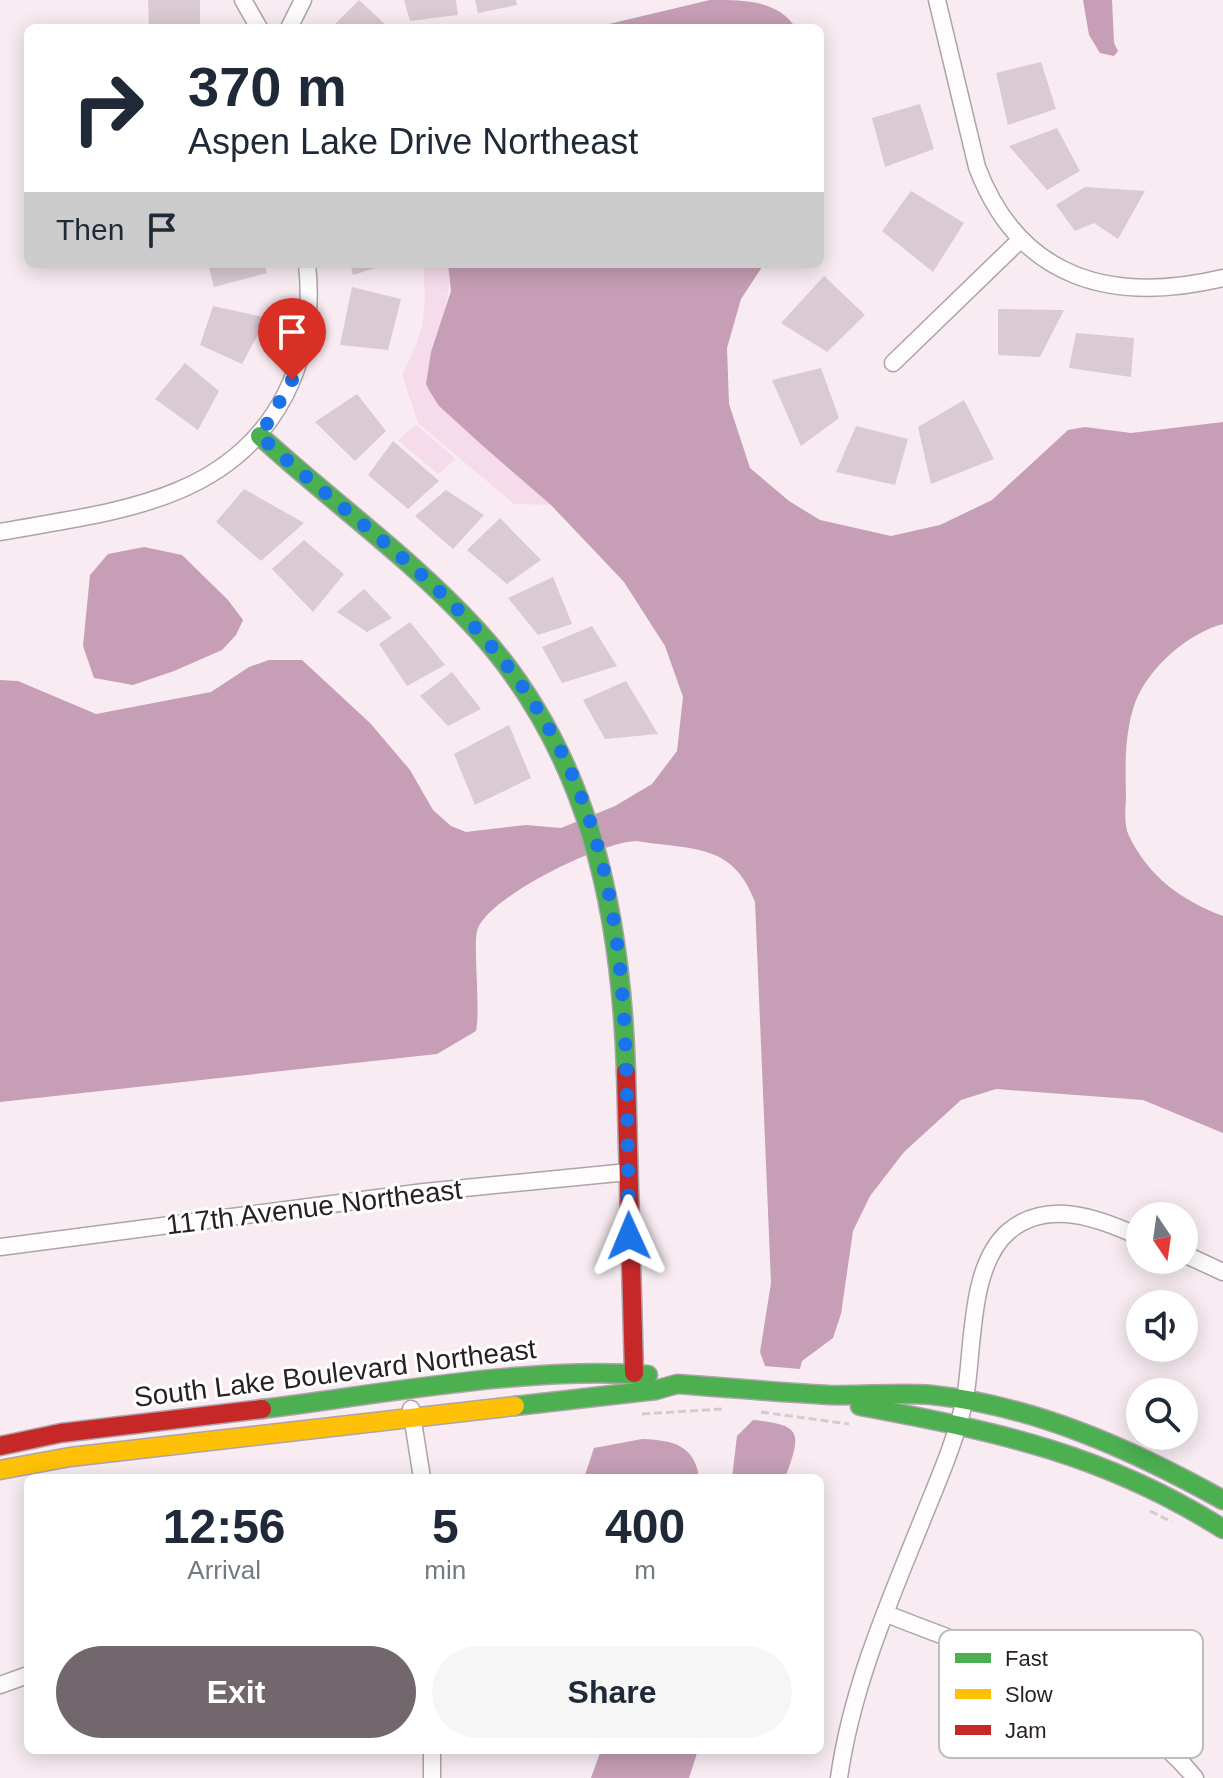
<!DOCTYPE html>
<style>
body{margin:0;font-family:Helvetica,sans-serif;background:#f6f6f7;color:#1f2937;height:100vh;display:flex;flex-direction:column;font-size:30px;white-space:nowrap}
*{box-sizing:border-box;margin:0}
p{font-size:26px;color:#747a83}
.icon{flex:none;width:44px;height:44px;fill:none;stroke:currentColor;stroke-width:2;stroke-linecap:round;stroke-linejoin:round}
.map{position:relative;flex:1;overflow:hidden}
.panel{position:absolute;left:24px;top:1474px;width:800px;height:280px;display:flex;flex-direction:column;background:#fff;border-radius:12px;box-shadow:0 4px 20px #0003}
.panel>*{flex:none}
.guide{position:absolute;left:24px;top:24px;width:800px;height:244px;border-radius:12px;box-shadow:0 4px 20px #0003;background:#fff;color:#1f2937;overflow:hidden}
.needle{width:52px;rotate:167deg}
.fabs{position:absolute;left:1126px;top:1202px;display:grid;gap:16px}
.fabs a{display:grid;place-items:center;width:72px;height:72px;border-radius:50%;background:#fff;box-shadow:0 4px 20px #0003;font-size:40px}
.pin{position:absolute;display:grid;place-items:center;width:68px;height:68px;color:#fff;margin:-82px -34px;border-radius:50% 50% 50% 0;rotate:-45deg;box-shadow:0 0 8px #0007}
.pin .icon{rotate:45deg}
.me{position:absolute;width:88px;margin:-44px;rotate:359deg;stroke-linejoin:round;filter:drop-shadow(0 0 6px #0008)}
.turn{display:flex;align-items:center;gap:28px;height:168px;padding:0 32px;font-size:36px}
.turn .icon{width:104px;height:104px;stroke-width:2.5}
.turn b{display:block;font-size:56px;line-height:68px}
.then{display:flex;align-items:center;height:76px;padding:0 32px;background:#0003;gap:16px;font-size:30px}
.eta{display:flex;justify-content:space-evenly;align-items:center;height:136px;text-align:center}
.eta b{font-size:48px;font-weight:600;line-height:56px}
.cta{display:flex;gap:16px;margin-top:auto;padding:16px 32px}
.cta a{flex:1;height:92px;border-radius:48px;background:#71676c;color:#fff;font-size:32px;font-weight:600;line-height:92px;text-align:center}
.cta a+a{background:#f6f6f7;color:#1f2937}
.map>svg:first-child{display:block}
</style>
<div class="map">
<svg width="1223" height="1778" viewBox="0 0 1223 1778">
<rect width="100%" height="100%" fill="#f8ecf2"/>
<g fill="#f6dbea">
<path d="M423 264H448C452 286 446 300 443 321 440 349 441 378 439 406L551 505 514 504 418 423 402 375C425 330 427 314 423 264Z"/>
<polygon points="416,425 456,459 438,474 398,440"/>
</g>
<g fill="#c69eb5">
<path d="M710 0C746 0 777 0 796 28H592Z"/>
<polygon points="1083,0 1112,0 1114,43 1118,51 1114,56 1100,53 1089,35"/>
<path d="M448 264H764L741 299 727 348 729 404 750 468 789 501 820 520 891 536 940 525 992 500 1068 430 1085 427 1131 433 1223 422V624C1188 633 1148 668 1135 703 1125 731 1125 764 1126 794 1126 806 1123 824 1129 836 1149 877 1181 900 1223 916V1133L1143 1100 996 1089 961 1100 904 1152 870 1196 853 1231 841 1314 833 1338 802 1361 800 1369 765 1366 760 1352 771 1283 755 902C733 842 691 850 636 841 601 842 492 895 478 928 472 940 481 1006 476 1031L437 1054 0 1102V680L18 681 96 714 211 692 249 667 269 660H302L370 723 410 770 433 810 451 826 466 832 526 825 561 828 615 806 652 784 677 751 683 697 665 646 624 582 551 505 483 446 439 406 430 392 426 384 431 352 451 291Z"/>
<polygon points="144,547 182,555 228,600 243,620 236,635 222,650 174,671 133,685 94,678 83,646 90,575 108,554"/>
<path d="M753 1420C802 1425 802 1432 785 1478H732L737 1436Z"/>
<path d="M642 1439C672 1440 695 1445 699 1478H584L594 1448Z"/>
<polygon points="601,1750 698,1750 689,1778 591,1778"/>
</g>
<g fill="#dacad3">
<polygon points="148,0 200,0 200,26 149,28"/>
<polygon points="359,0 389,28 331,28"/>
<polygon points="404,0 456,0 458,15 410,21"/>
<polygon points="475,0 516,0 517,5 478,13"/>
<polygon points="1041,62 1056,109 1008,125 996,73"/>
<polygon points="920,104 934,149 885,167 872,118"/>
<polygon points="1057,128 1080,171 1047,190 1009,146"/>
<polygon points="1085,187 1145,191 1118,239 1094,223 1075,231 1056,205"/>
<polygon points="911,191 964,223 933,272 882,231"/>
<polygon points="208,264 264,264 267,273 214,287"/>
<polygon points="350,264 385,264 385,265 353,275"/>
<polygon points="824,276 865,315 827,352 781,323"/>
<polygon points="352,287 401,299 388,350 340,345"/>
<polygon points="213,306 267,318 242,364 200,345"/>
<polygon points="998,309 1064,310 1040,357 998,355"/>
<polygon points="1076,333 1134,338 1131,377 1069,368"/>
<polygon points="185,363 219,391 198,430 155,399"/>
<polygon points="821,368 839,418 801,446 772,380"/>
<polygon points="357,394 386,431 355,461 315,422"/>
<polygon points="964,400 994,459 931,484 918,427"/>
<polygon points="856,426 908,439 895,485 836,472"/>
<polygon points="393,441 439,481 408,509 368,475"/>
<polygon points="244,489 304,523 261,561 216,522"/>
<polygon points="446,490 484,515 453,549 415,516"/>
<polygon points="500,518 541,560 507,584 467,550"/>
<polygon points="304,540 344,574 313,612 272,569"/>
<polygon points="553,577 572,624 538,635 508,598"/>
<polygon points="364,589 392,618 367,632 337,612"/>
<polygon points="410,622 445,665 407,686 379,644"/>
<polygon points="592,626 617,666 562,683 542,647"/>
<polygon points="452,672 481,709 448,726 420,696"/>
<polygon points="626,681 658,734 605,739 583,700"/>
<polygon points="509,725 531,778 475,805 454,754"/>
</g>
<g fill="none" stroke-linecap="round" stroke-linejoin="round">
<g stroke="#ada3a9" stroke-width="19">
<g id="street">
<polyline points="243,0 259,28"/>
<path d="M937 0 977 167C1020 281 1114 304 1223 278"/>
<polyline points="289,28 303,0"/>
<polyline points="893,363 1020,240"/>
<path d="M0 532C108 512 229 504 285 395 306 354 312 309 307 264"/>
<polyline points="0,1247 424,1192 628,1172"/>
<polyline points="1184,1254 1223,1272"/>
<polyline points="411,1409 422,1478"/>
<path d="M887 1614C987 1655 1126 1692 1195 1778"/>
<polyline points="0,1685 28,1675"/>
<polyline points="432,1750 432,1778"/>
<path d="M839 1778C852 1685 890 1600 925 1513 940 1476 957 1437 965 1398 974 1349 968 1266 1009 1231 1048 1199 1099 1218 1140 1237"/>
</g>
</g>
<g stroke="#ada3a9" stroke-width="21">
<g id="fast">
<path d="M260 436C331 501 411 558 477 630 589 753 621 910 626 1072"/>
<path d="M515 1406 656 1390 677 1384C728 1388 778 1392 829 1395 864 1396 898 1392 932 1395 1036 1406 1133 1450 1223 1500"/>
<path d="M860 1406C995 1431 1105 1454 1223 1529"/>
<path d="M262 1409C383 1394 528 1366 648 1375"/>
</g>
</g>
<g stroke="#ada3a9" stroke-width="21">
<polyline id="slow" points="0,1470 70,1457 515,1406"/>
</g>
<g stroke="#ada3a9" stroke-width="21">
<g id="jam">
<polyline points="626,1072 634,1373"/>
<polyline points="0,1446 61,1433 262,1409"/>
</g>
</g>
<g stroke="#d1cdcf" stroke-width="3" stroke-dasharray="8 4" stroke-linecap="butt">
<polyline points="761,1412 849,1424"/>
<polyline points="642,1414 722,1409"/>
<polyline points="1150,1511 1172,1522"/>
</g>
<use href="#street" stroke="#fefcfd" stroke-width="16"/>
<use href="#fast" stroke="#4caf50" stroke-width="18"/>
<use href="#slow" stroke="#ffc107" stroke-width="18"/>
<use href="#jam" stroke="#c62828" stroke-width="18"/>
</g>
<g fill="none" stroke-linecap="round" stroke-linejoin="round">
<path stroke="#1a73e8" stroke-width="14" stroke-dasharray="0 25.2" d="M292 380 260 436C331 502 412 558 477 630 642 811 624 1010 629 1236"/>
</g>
<g text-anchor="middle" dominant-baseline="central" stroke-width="6" stroke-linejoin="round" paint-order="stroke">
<g font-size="28" fill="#281f24" stroke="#fff">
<text transform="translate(314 1207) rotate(-7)">117th Avenue Northeast</text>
<text transform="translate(335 1373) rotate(-7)">South Lake Boulevard Northeast</text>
</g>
</g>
<rect x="939" y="1630" width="264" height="128" rx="12" fill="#fff" stroke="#bebcbd" stroke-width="2"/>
<rect x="955" y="1653" width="36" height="10" fill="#4caf50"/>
<rect x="955" y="1689" width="36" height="10" fill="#ffc107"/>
<rect x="955" y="1725" width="36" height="10" fill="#c62828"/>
<g font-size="22" fill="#281f24">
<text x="1005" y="1666">Fast</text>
<text x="1005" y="1702">Slow</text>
<text x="1005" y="1738">Jam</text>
</g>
</svg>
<div class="fabs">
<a><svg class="needle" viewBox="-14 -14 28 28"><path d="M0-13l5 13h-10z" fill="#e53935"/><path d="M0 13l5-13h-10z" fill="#747a83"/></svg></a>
<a><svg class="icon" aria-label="sound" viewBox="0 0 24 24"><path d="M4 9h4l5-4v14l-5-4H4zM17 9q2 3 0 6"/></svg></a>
<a><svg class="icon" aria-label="search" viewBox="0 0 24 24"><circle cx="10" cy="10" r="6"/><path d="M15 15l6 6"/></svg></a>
</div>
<div class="pin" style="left:292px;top:380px;background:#d93025"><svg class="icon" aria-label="arrive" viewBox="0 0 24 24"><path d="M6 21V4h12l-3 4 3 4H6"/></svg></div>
<svg class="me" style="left:629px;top:1236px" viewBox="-20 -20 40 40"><path d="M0-17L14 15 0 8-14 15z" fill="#1a73e8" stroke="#fff" stroke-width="4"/></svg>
<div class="guide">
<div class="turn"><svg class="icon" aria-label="right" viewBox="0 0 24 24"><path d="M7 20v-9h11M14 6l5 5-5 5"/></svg><div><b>370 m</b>Aspen Lake Drive Northeast</div></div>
<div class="then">Then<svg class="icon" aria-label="arrive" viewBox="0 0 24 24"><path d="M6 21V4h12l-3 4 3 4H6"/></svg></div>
</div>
<section class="panel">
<div class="eta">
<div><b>12:56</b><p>Arrival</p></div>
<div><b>5</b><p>min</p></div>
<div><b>400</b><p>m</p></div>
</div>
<div class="cta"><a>Exit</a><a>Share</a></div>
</section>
</div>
